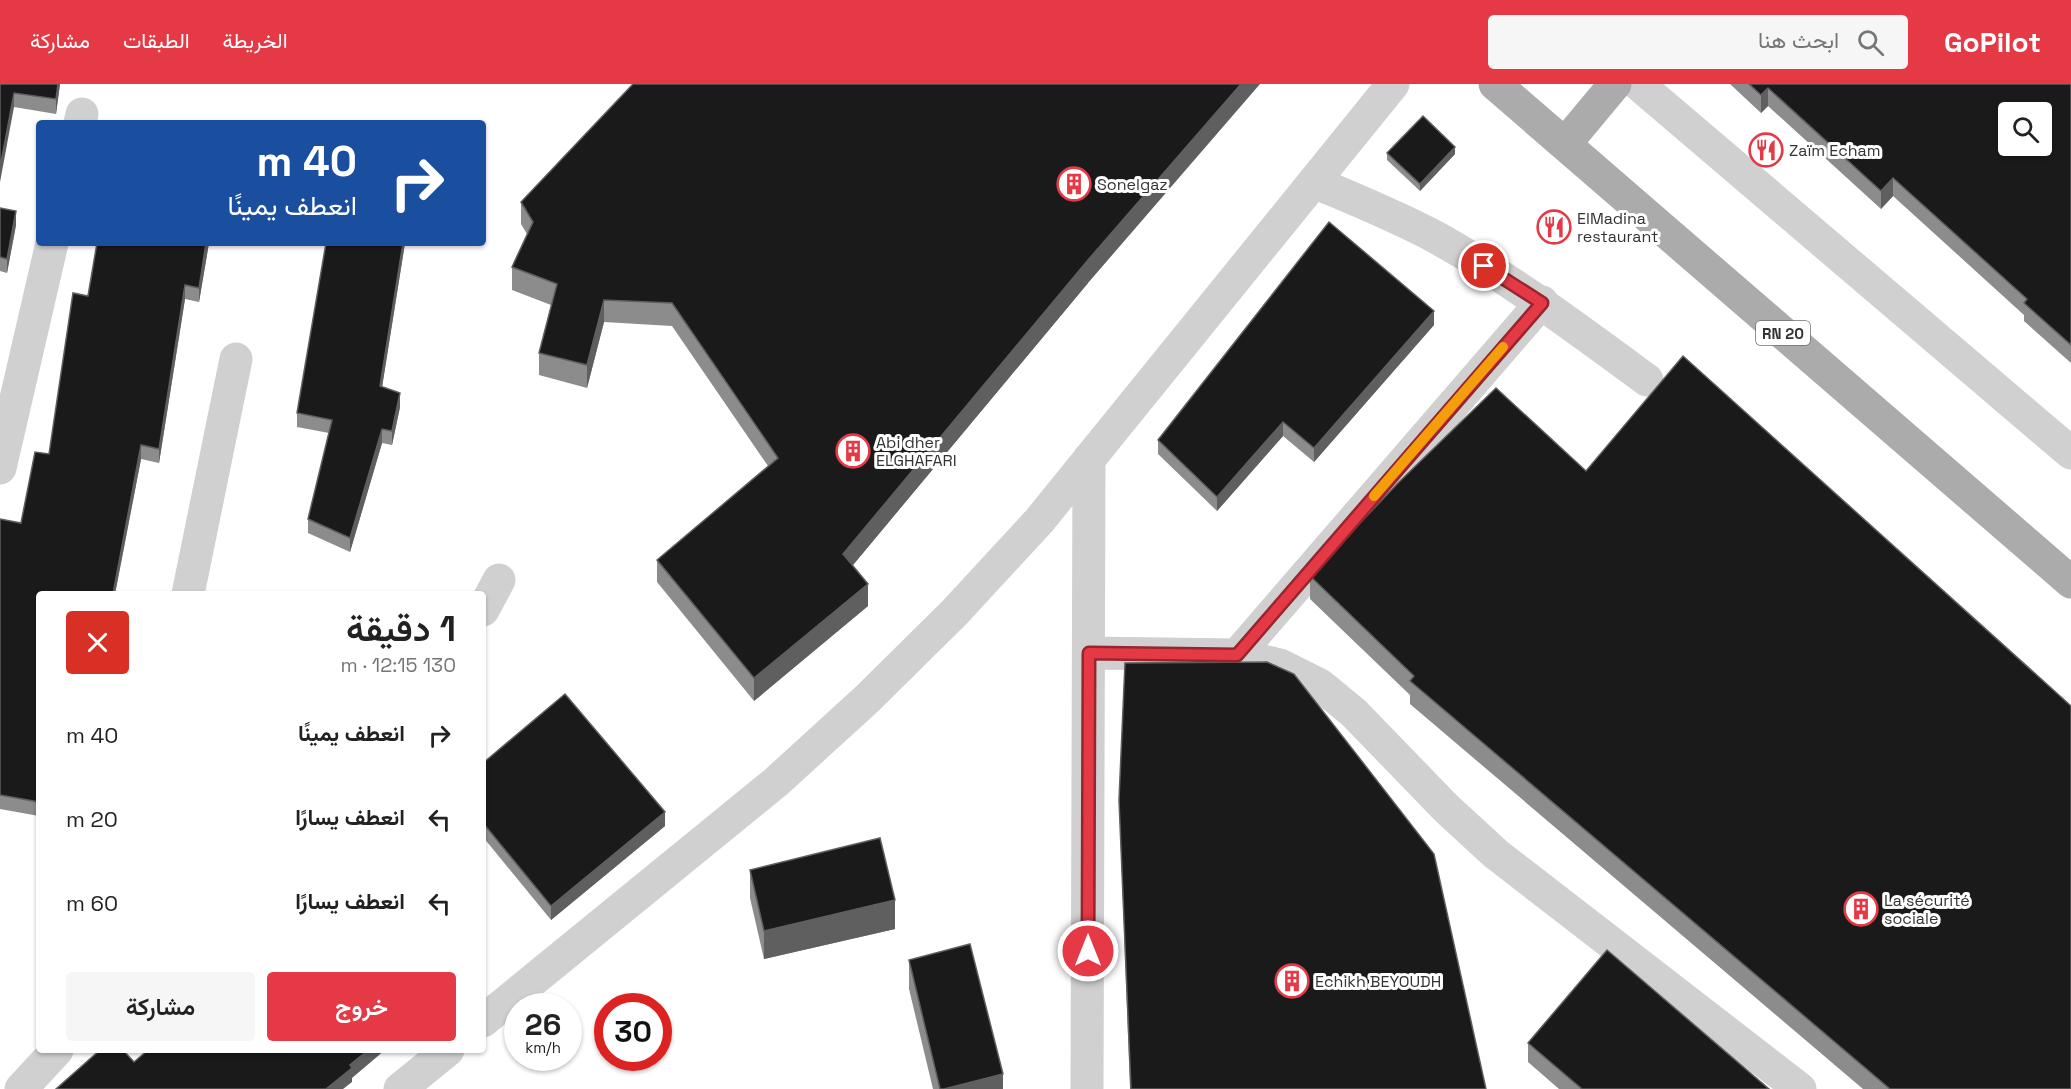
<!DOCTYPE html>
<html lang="ar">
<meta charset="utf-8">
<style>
body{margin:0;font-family:"Space Grotesk",Vazirmatn,sans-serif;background:#f6f6f6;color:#222;direction:rtl;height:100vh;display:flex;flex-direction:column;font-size:22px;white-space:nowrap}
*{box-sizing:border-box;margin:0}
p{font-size:20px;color:#767676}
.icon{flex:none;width:33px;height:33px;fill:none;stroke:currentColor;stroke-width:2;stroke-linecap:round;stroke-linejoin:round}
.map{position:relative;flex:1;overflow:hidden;direction:ltr}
.details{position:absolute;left:36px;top:507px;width:450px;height:462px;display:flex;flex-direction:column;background:#fff;border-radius:6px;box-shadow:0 2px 4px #0004;direction:rtl}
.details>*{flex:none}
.guide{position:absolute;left:36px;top:36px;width:450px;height:126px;border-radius:6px;box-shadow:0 2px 4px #0004;direction:rtl;background:#1a4fa0;color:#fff;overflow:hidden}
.controls{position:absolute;left:1998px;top:18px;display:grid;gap:12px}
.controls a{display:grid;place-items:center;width:54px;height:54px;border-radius:6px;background:#fff;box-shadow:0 2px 4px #0004;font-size:30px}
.speed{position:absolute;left:504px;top:909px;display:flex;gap:12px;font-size:30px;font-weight:700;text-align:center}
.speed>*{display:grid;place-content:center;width:78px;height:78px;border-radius:50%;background:#fff;box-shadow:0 2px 4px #0004;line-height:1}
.speed small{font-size:15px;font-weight:400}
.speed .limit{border:9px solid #d22;background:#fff;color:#111}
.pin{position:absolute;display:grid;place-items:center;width:51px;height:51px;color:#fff;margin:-26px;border:3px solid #fff;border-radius:50%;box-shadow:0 2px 6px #0007}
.me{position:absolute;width:66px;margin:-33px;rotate:0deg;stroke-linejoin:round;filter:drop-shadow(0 0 4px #0008)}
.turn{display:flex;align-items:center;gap:21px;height:126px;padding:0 30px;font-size:27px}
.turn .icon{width:78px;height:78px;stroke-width:2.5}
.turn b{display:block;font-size:42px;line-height:51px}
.round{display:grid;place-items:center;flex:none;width:63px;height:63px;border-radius:6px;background:#f6f6f6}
.overview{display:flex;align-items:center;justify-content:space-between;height:102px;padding:0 30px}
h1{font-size:36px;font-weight:600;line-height:45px}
.cta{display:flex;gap:12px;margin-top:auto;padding:12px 30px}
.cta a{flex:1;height:69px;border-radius:6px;background:#e63946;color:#fff;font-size:24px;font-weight:600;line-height:69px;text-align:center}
.cta a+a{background:#f6f6f6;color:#222}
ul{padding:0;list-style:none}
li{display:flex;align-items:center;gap:18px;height:84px;padding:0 30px}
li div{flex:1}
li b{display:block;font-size:22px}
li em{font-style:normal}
header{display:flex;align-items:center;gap:36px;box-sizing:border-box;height:84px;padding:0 30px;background:#e63946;color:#fff}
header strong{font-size:28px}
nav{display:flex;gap:33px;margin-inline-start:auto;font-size:21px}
.search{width:420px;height:54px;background:#f6f6f6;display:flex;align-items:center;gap:15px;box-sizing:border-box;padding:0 21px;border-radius:6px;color:#767676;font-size:22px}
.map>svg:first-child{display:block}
</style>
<header>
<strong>GoPilot</strong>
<div class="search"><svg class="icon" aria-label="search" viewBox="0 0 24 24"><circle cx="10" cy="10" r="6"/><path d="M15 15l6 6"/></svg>ابحث هنا</div>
<nav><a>الخريطة</a><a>الطبقات</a><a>مشاركة</a></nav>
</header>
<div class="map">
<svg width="2071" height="1005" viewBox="0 0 2071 1005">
<rect width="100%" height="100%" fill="#fff"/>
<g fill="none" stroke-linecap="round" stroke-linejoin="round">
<g stroke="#d0d0d0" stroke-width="33">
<polyline points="1638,0 2071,369"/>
<polyline points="80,39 82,30"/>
<path d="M1314 98C1356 116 1399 133 1439 155 1512 196 1579 246 1647 296"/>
<polyline points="0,384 52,159"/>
<polyline points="188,510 236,275"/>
<polyline points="483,526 499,496"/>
<polyline points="1089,569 1237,571 1280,581 1320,601 1354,629 1446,724 1496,770 1800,1005"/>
<polyline points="1237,571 1542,218"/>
<polyline points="483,937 776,698 867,615 955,528 1039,437 1393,0"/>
<polyline points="21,1005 57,966"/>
<polyline points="400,1005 448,966"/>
<polyline points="1087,1005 1089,375"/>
</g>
<g stroke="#ababab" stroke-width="33">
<polyline points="1495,0 2071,498"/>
<polyline points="1565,60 1615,0"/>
</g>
</g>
<g fill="#8c8c8c">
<polygon points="0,0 60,0 56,30 14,23"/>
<polygon points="1730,0 2071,0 2071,279 2024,237 2024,231 1893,112 1881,125 1768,22 1761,29"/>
<polygon points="1387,69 1455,70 1420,107 1387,76"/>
<polygon points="521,118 1088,199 853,481 868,522 754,617 657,498 657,476 768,382 672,242 604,238 587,304 539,291 539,269 551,221 512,206 512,183 527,150 521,140"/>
<polygon points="0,124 16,141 7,189 0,187"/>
<polygon points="209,159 199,218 185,215 159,379 141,375 115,510 39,510 39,732 0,725 0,435 21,439 49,370"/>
<polygon points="405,159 382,303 400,323 392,361 382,359 350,468 308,449 308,435 329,349 297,343 297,329"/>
<polygon points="1434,241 1314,378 1283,352 1217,427 1158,370 1158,356"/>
<polygon points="1310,492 2071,1005 1863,1005 1410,620 1410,611 1310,515"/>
<polygon points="483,679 665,742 551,836 483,753"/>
<polygon points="1119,716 1486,1005 1130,1005"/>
<polygon points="750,786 895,845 764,875 750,814"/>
<polygon points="909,876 1003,1005 933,1005 909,905"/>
<polygon points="1528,959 1769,1005 1559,1005 1528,978"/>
</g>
<g fill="#5f5f5f">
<polygon points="58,0 60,0 56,30 56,15"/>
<polygon points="1241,0 1260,0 1088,199 843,493 843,470 1088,176"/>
<polygon points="1768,4 1768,22 1761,29 1761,11"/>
<polygon points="14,9 14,23 0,98 0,84"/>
<polygon points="1455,63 1455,70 1420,107 1420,100"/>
<polygon points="1893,94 1893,112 1881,125 1881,107"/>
<polygon points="16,127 16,141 7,189 7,175"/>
<polygon points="206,159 209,159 199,218 199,204"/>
<polygon points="403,159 405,159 380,316 380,302"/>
<polygon points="185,201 185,215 159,379 159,365"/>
<polygon points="604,216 604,238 587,304 587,281"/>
<polygon points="1434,227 1434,241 1314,378 1314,364"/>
<polygon points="400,309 400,323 392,361 392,347"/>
<polygon points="1283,338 1283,352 1217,427 1217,413"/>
<polygon points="382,345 382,359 350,468 350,454"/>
<polygon points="141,361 141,375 115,510 113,510"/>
<polygon points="868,500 868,522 754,617 754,594"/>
<polygon points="665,728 665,742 551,836 551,822"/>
<polygon points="895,816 895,845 764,875 764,847"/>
<polygon points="368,966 385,966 352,994 352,998 343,1005 326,1005 350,981"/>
<polygon points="1003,990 1003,1005 944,1005"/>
</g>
<g fill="#1a1a1a" stroke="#5f5f5f" stroke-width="1.5" fill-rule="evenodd">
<polygon points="0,0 58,0 56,15 14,9 0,84"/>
<polygon points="633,0 1241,0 1088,176 843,470 868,500 754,594 657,476 778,374 672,219 604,216 587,281 539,269 557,200 512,183 533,138 521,118"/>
<path d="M1749 0H2071V261L2024 219 2027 215 1893 94 1881 107 1768 4 1761 11ZM2008 28H2042V62H2008Z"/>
<polygon points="1423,32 1455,63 1420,100 1387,69"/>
<polygon points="0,124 16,127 7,175 0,173"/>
<polygon points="1329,138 1434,227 1314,364 1283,338 1217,413 1158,356"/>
<polygon points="97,159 206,159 199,204 185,201 159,365 141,361 113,510 39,510 39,718 0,711 0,435 21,439 35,368 49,370 73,209 88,212"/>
<polygon points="326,159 403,159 380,302 400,309 392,347 382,345 350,454 308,435 332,336 297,329"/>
<polygon points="1683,272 2071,622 2071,1005 1890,1005 1410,597 1414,592 1310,492 1398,399 1496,304 1586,387"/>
<polygon points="1267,578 1294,590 1434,770 1486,1005 1131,1005 1119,716 1125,579"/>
<polygon points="565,610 665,728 551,822 483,739 483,679"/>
<polygon points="880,754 895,816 764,847 750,786"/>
<polygon points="970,860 1003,990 944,1005 940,1005 909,876"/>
<polygon points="1607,866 1769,1005 1582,1005 1528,959"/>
<polygon points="100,966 123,966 134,978 148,966 368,966 350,981 352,984 326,1005 56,1005"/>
</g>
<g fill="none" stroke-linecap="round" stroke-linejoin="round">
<g stroke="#96252e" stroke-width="15">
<polyline id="route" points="1088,867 1089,569 1237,571 1542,219 1484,182"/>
</g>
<use href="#route" stroke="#e63946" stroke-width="10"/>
<polyline stroke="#f59e0b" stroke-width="10" points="1374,412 1503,263"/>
</g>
<defs>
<g id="restaurant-ring" transform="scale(1.725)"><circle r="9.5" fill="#fff" stroke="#e63946" stroke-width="1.5"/><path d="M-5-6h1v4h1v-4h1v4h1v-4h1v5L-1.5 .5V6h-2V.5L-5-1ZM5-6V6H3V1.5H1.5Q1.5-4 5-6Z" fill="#e63946"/></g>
<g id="building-ring" transform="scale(1.725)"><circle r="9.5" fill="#fff" stroke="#e63946" stroke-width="1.5"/><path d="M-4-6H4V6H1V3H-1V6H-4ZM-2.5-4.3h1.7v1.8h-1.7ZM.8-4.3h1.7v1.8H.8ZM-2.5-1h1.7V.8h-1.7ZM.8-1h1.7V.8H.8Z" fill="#e63946"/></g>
</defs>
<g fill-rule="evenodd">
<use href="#restaurant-ring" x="1766" y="66"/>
<use href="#building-ring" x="1074" y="100"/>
<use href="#restaurant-ring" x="1554" y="143"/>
<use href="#building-ring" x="853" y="367"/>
<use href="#building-ring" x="1861" y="825"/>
<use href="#building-ring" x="1292" y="897"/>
</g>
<g text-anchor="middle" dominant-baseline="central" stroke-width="6" stroke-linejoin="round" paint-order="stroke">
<rect fill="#fff" stroke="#707070" stroke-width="1.5" x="1756" y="237" width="54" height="24" rx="4.5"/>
<g font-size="15" font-weight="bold" fill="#333">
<text x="1783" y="249">RN 20</text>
</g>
<g font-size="16" fill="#333" stroke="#fff" text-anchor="start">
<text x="1789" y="66">Zaïm Echam</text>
<text x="1097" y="100">Sonelgaz</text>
<text x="1577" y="134">ElMadina<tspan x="1577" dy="18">restaurant</tspan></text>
<text x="876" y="358">Abi dher<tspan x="876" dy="18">ELGHAFARI</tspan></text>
<text x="1884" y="816">La sécurité<tspan x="1884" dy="18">sociale</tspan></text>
<text x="1315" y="897">Echikh BEYOUDH</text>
</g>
</g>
</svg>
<div class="controls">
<a><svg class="icon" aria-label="search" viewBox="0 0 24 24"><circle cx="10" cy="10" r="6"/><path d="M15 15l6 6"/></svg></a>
</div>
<div class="speed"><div>26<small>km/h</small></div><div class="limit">30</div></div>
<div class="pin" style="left:1484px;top:182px;background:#d93025"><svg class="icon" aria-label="arrive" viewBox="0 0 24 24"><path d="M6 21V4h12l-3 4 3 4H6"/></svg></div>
<svg class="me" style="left:1088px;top:867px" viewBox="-20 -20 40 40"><circle r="17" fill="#e63946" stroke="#fff" stroke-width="3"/><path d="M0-11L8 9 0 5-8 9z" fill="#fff"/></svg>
<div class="guide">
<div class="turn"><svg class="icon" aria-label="right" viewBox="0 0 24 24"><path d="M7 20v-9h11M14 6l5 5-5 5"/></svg><div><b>40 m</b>انعطف يمينًا</div></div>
</div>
<section class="details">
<div class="overview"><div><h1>1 دقيقة</h1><p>130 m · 12:15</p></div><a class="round" style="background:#d93025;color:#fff"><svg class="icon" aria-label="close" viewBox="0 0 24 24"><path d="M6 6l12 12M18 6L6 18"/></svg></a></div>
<ul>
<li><svg class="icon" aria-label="right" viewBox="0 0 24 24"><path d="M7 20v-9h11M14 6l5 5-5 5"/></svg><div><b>انعطف يمينًا</b></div><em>40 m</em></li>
<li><svg class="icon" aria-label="left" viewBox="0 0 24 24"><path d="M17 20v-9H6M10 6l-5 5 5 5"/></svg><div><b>انعطف يسارًا</b></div><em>20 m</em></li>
<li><svg class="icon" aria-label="left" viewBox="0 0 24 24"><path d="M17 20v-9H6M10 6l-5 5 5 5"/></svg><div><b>انعطف يسارًا</b></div><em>60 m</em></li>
</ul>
<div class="cta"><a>خروج</a><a>مشاركة</a></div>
</section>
</div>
